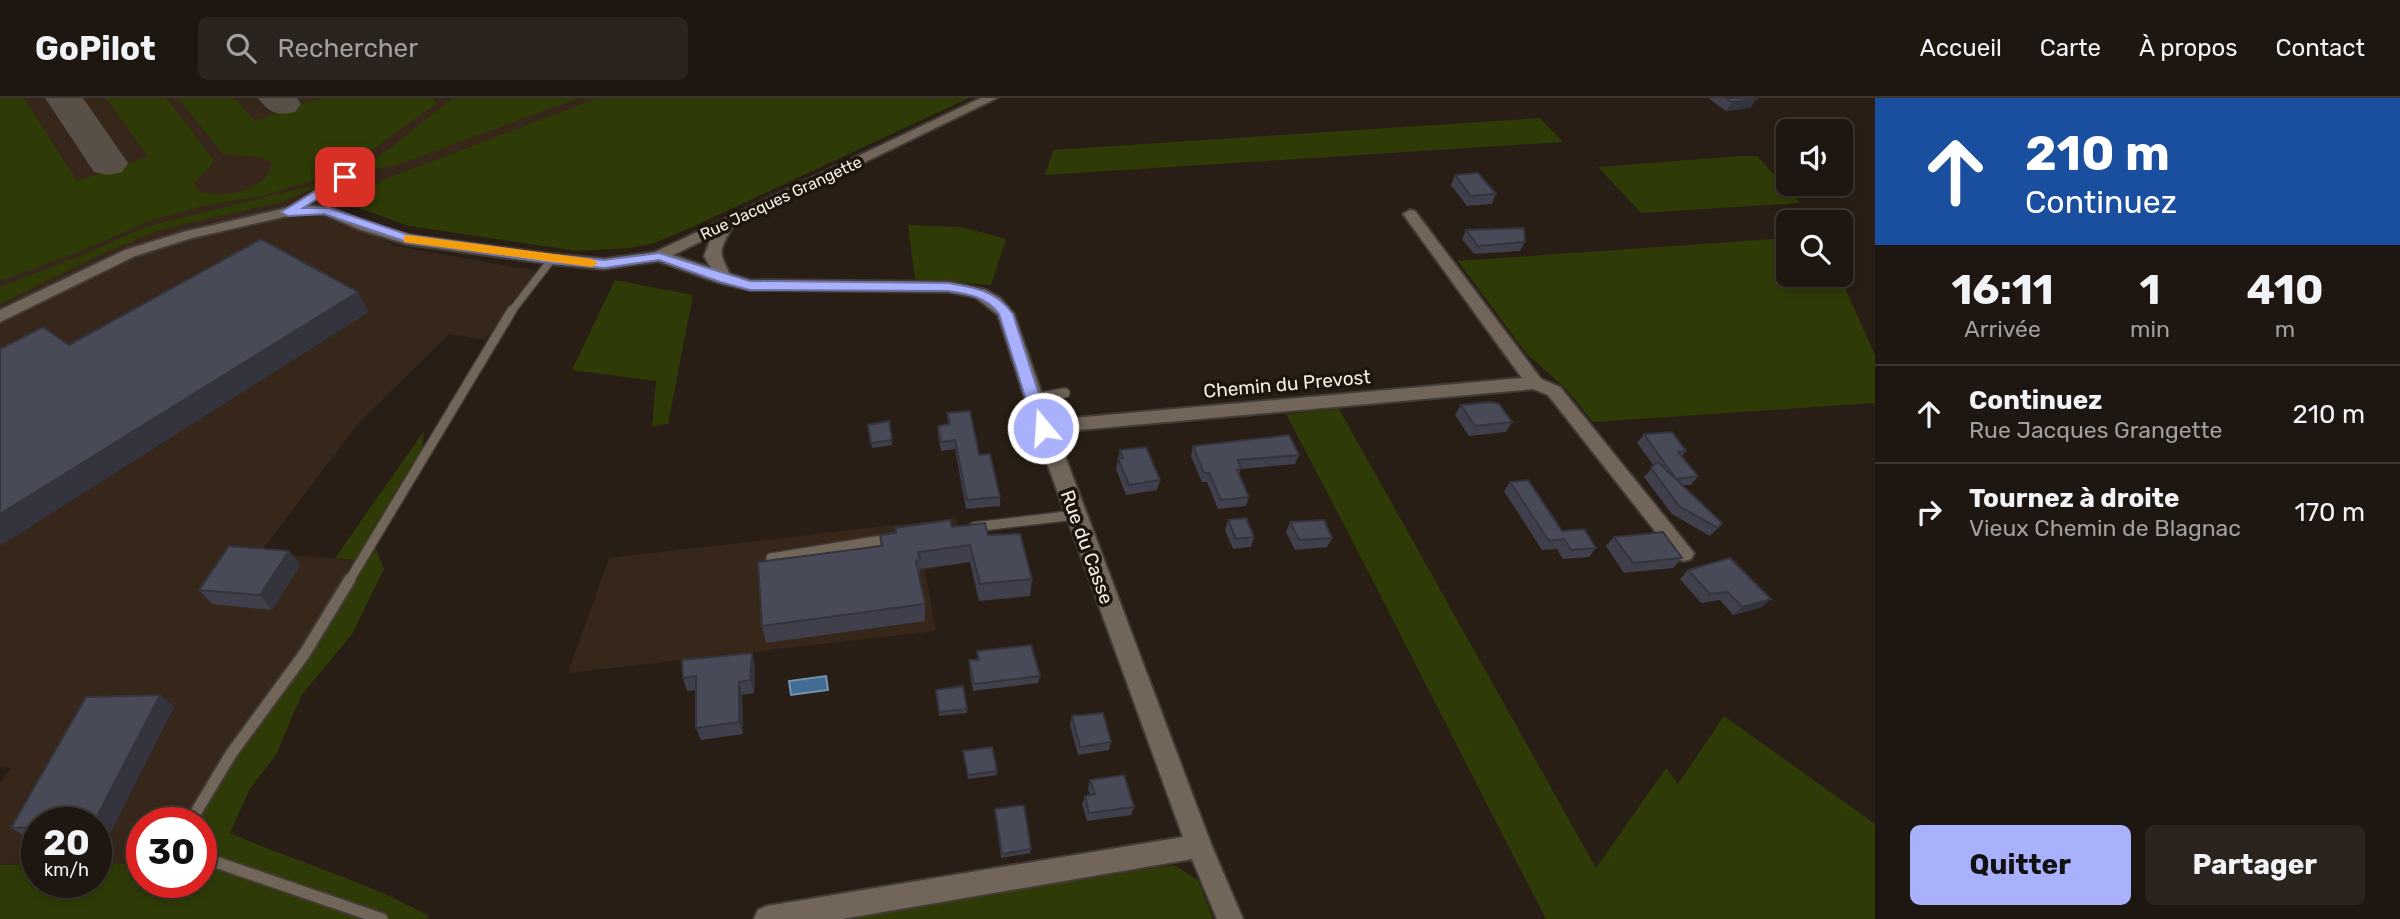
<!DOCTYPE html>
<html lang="fr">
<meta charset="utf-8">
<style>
body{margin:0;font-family:Rubik,sans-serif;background:#2b231e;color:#f1f3f6;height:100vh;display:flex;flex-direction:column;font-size:26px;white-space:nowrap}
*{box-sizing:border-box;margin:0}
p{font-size:23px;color:#a19f9f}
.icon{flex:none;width:38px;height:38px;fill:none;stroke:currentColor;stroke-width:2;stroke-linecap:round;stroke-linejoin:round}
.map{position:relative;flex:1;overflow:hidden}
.side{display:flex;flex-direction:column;background:#1e1610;width:525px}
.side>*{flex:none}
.hud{background:#1a4fa0;color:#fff;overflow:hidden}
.fabs{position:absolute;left:1776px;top:21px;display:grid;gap:14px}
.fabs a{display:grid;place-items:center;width:77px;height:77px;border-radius:10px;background:#1e1610;box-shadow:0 4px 10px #0003,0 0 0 2px #3c3530;font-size:35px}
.speed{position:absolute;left:21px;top:709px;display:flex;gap:14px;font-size:35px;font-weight:700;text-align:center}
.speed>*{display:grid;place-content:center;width:91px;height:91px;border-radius:50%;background:#1e1610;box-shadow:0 4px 10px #0003,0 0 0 2px #3c3530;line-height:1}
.speed small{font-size:18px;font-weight:400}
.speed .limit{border:10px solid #d22;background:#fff;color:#111}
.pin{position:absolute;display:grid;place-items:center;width:60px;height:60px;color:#fff;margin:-30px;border-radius:14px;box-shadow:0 4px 10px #0006}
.me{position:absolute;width:77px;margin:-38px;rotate:342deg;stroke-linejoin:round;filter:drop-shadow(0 0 5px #0008)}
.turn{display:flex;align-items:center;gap:24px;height:147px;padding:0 35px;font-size:32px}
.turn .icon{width:91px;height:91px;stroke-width:2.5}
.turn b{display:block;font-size:49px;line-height:60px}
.eta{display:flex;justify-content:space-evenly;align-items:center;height:119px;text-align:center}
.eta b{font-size:42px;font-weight:700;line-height:49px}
.cta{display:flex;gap:14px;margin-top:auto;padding:14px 35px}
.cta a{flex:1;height:80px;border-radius:10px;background:#a9b0fc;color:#111;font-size:28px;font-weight:700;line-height:80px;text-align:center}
.cta a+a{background:#2b231e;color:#f1f3f6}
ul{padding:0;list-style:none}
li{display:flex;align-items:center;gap:21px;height:98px;padding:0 35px;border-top:2px solid #3c3530}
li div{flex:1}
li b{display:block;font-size:26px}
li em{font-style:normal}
header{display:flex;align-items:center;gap:42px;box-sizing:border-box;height:98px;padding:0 35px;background:#1e1610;border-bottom:2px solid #3c3530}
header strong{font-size:33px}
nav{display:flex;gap:38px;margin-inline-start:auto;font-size:24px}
.search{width:490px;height:63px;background:#2b231e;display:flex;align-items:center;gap:18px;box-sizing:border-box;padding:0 24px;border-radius:10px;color:#a19f9f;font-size:26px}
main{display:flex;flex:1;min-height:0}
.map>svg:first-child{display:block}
</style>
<header>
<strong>GoPilot</strong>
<div class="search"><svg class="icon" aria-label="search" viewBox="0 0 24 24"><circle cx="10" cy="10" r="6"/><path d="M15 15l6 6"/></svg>Rechercher</div>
<nav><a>Accueil</a><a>Carte</a><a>À propos</a><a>Contact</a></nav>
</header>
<main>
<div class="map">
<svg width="1875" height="821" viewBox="0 0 1875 821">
<rect width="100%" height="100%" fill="#281e15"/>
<g fill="#36271a">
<polygon points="0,0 598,0 333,101 324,118 401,149 538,173 485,242 449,236 357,327 260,455 356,462 289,570 193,705 185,724 142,724 142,766 96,766 96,724 37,724 37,766 0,767 0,685 11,670 0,669"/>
<polygon points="956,420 966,465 925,472 936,533 568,575 609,460"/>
</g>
<g fill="#2f3b07">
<path d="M0 0H24L77 83 148 59 106 0H166L213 61 212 66 194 85 198 93C221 101 265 94 272 67L270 63 258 59 223 56 178 0H234L255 23 320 0H433L437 5 341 74 262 98 203 108 152 122 81 153 0 183Z"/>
<polygon points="453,0 578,0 397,67 360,74"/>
<polygon points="598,0 969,0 690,130 654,145 630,150 577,153 409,128 333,101"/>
<polygon points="1540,20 1563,44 1045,77 1053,52"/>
<polygon points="1740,58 1757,58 1800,105 1641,115 1598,69"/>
<polygon points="328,84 316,93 309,92 281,104 162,131 97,158 0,206 0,189 78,159 148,128"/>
<polygon points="908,127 961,129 1006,141 991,187 915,181"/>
<polygon points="1788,140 1788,177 1839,177 1875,257 1875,305 1593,324 1568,293 1526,255 1458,163"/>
<polygon points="615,182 693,197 668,326 652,328 656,283 572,272"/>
<path d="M1339 311 1596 770 1666 670 1678 686 1724 618 1875 726V821H1546C1459 653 1375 484 1286 316Z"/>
<path d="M424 333 422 350 370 437 384 471 352 536 301 598 276 657 249 692 230 735C296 764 366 783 429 818L427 821H0V767L37 766V784H96V766H142V784H201V724H185L193 705 289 570 355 462 335 460Z"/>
<polygon points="1174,767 1198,782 1213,821 816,821"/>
</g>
<polygon fill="#416d95" stroke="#7794ae" stroke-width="2" points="826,578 828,592 791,597 789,583"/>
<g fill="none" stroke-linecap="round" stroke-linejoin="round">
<g fill="#584f46" fill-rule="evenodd">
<polygon points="45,0 83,0 128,65 122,74 108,77 94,74"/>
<path d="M258 0H297L301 6 295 14C277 18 269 15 258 0Z"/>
</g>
<g stroke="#433b36" stroke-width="10">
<g id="lane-far2">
<polyline points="289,113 345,79"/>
<polyline points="511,214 552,161"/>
</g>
</g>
<g stroke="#433b36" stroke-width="12">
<g id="lane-far1">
<polyline points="1033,300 1065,295"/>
<polyline points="974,429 1075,417"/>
<polyline points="771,460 894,440"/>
<polyline points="349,483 512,212"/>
</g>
</g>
<g stroke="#433b36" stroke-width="15">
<g id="lane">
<polyline points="190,724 231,656 305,555 350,481"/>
<polyline points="201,759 382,821"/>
</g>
</g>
<g stroke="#433b36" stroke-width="4">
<path id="street" d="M981 0H997L733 128C720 151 717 153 730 176L750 182 948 184 986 192 1000 200 1014 216 1051 322 1522 280 1403 116 1410 112 1415 113 1541 281 1560 289 1694 455 1691 461 1684 463 1677 461 1548 297 1533 291 1056 334 1211 746 1243 821H1217L1192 761 842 821H754L758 812 767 808 1183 739 1034 329 998 217 975 199 948 194 750 192 719 185 658 163 604 171 552 166 406 146 358 131 323 116 300 115 192 140 135 158 0 224V212L125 152 183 134 300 107 330 109 368 125 408 137 552 156 604 161 655 154ZM712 138 704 158 711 170 673 157Z"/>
</g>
<use href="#lane-far2" stroke="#72665b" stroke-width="7"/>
<use href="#lane-far1" stroke="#72665b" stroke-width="9"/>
<use href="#lane" stroke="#72665b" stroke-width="11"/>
<use href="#street" fill="#72665b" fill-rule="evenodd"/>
</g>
<g fill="#3f404b">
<polygon points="1708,0 1754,0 1756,1 1750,10 1726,13"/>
<polygon points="1455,77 1496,96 1492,106 1467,108 1451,87"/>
<polygon points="1466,132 1525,144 1520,153 1474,156 1462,141"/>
<polygon points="1461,307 1512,324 1506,334 1469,338 1455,317"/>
<polygon points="947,315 979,357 1000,399 1000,408 966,411 955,351 941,353 938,337 938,328 948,327"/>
<polygon points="868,327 892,342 892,347 872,350"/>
<polygon points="1644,336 1686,353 1682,358 1698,378 1691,387 1683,387 1718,430 1710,438 1672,416 1644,379 1654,368 1637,345"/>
<polygon points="1193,348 1299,357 1295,366 1241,371 1239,377 1249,399 1246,408 1218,411 1207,384 1202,384 1191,358"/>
<polygon points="1120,352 1160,382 1157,392 1126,397 1116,371"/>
<polygon points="1510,384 1562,433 1596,450 1589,459 1563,461 1557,451 1542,452 1504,393"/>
<polygon points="1228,422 1254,439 1251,449 1233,451 1225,432"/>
<polygon points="1290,424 1332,440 1327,449 1295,452 1286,434"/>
<polygon points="952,429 988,437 1032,481 1030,498 979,503 970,464 920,471 919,479 925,506 925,523 766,545 762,528 881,448 880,437"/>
<polygon points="1614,439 1682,460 1673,470 1624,475 1606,448"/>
<polygon points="289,453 300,467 272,512 212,506 199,492"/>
<polygon points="1688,472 1762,509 1733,517 1720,502 1701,505 1680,481"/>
<polygon points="977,553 1040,578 1038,585 973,593 969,570 969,562 977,562"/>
<polygon points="755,567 754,595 742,597 743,636 701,642 696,630 696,592 687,593 683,580"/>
<polygon points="936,592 967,611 967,615 939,618"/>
<polygon points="160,597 174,609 108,739 96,739 96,724 37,724 37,741 30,741 11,730"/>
<polygon points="1072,618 1111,644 1109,652 1078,657 1070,627"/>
<polygon points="963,653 997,673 997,677 968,681"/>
<polygon points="1090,682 1134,709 1131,717 1087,723 1082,706 1085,698 1090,697 1088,691"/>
<polygon points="995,711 1031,751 1030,755 1001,760 995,715"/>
</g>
<g fill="#33343d">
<polygon points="1756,1 1750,10 1726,13 1732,4"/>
<polygon points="358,194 369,214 0,448 0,416"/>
<polygon points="289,453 300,467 272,512 260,497"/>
<polygon points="1771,501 1762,509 1733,517 1742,509"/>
<polygon points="752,555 755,567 754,595 750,582"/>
<polygon points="739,584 742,597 743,636 739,624"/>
<polygon points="160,597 174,609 108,739 96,731 96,724 94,724"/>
</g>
<g fill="#494a57" stroke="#33343d" stroke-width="2">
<polygon points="1726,0 1754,0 1756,1 1732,4"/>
<polygon points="1478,75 1496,96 1471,98 1455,77"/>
<polygon points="1524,130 1525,144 1478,148 1466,132"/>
<polygon points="261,141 358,194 0,416 0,251 43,229 69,247"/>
<polygon points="1491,304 1499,306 1512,324 1475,328 1461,307"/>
<polygon points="970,313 979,357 990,356 1000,399 967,402 955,342 941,344 938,328 950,326 947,315"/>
<polygon points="889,323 892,342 871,345 868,327"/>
<polygon points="1672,334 1686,353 1678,354 1698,378 1676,381 1644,336"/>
<polygon points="1289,337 1299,357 1238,362 1241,371 1237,372 1249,399 1221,402 1209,375 1204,375 1193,348"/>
<polygon points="1146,349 1160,382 1129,387 1118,361 1123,360 1120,352"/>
<polygon points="1658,364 1722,425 1718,430 1679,408 1651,370"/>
<polygon points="1528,382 1562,433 1584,431 1596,450 1571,452 1564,441 1549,443 1510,384"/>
<polygon points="1246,420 1254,439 1236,441 1228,422"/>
<polygon points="950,422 952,429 985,425 988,437 1020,436 1032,481 980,486 970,447 918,454 920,462 916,463 925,506 762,528 758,464 882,448 880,437 896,435 895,430"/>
<polygon points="1324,422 1332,440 1299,442 1290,424"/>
<polygon points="1663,434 1682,460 1633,465 1614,439"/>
<polygon points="229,448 289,453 260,497 199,492"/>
<polygon points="1730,460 1771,501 1742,509 1728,494 1710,496 1688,472"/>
<polygon points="1031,547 1040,578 974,586 969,562 979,562 977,553"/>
<polygon points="752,555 750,582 739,584 739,624 696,630 696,578 683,580 682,562"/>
<polygon points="963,588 967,611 939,614 936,592"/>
<polygon points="160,597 94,724 37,724 37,729 11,730 86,599"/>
<polygon points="1103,615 1111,644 1080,649 1072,618"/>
<polygon points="992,649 997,673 968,677 963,653"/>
<polygon points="1124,677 1134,709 1089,715 1085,698 1095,696 1090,682"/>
<polygon points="1024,707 1031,751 1002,756 995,711"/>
</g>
<path fill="#a9b0fc" stroke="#6e72a4" stroke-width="2" d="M345 75 351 79 349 81 303 110H329L409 137 552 157 604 162 659 155 750 183 948 185C974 189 997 193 1013 216L1050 330 1043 335 1035 330 999 216C987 199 968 196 948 193L750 192 720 184 659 162 604 170 552 165 407 144 324 116 288 118 281 114Z"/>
<polygon fill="#f59e0b" points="408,137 592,161 598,165 592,169 404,144 404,138"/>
<g text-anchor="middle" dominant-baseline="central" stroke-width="7" stroke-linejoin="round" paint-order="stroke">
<g font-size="16" fill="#f6efe9" stroke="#1e150c">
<text transform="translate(781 100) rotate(-25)">Rue Jacques Grangette</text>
</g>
<g font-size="19" fill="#f6efe9" stroke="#1e150c">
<text transform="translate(1287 286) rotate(-5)">Chemin du Prevost</text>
<text transform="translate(1087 449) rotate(70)">Rue du Casse</text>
</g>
</g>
</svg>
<div class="fabs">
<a><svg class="icon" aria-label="sound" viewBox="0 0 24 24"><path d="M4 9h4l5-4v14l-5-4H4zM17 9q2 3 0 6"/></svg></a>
<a><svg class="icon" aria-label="search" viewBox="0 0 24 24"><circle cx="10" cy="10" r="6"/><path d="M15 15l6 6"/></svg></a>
</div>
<div class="speed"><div>20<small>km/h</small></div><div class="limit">30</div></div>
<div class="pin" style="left:345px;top:79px;background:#d93025"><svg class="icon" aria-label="arrive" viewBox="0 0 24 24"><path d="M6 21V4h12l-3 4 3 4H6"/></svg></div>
<svg class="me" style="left:1043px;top:330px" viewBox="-20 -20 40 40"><circle r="17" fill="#a9b0fc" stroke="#fff" stroke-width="3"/><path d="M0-11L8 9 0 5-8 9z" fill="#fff"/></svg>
</div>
<section class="side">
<div class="hud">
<div class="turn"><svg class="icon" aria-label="ahead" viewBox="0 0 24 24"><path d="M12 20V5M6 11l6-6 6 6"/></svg><div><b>210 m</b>Continuez</div></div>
</div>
<div class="eta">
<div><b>16:11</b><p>Arrivée</p></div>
<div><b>1</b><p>min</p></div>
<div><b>410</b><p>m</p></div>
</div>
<ul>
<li><svg class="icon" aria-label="ahead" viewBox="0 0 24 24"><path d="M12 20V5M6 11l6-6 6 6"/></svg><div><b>Continuez</b><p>Rue Jacques Grangette</p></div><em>210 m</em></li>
<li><svg class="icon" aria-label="right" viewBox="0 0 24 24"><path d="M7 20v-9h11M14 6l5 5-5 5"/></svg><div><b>Tournez à droite</b><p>Vieux Chemin de Blagnac</p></div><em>170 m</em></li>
</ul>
<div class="cta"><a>Quitter</a><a>Partager</a></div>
</section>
</main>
